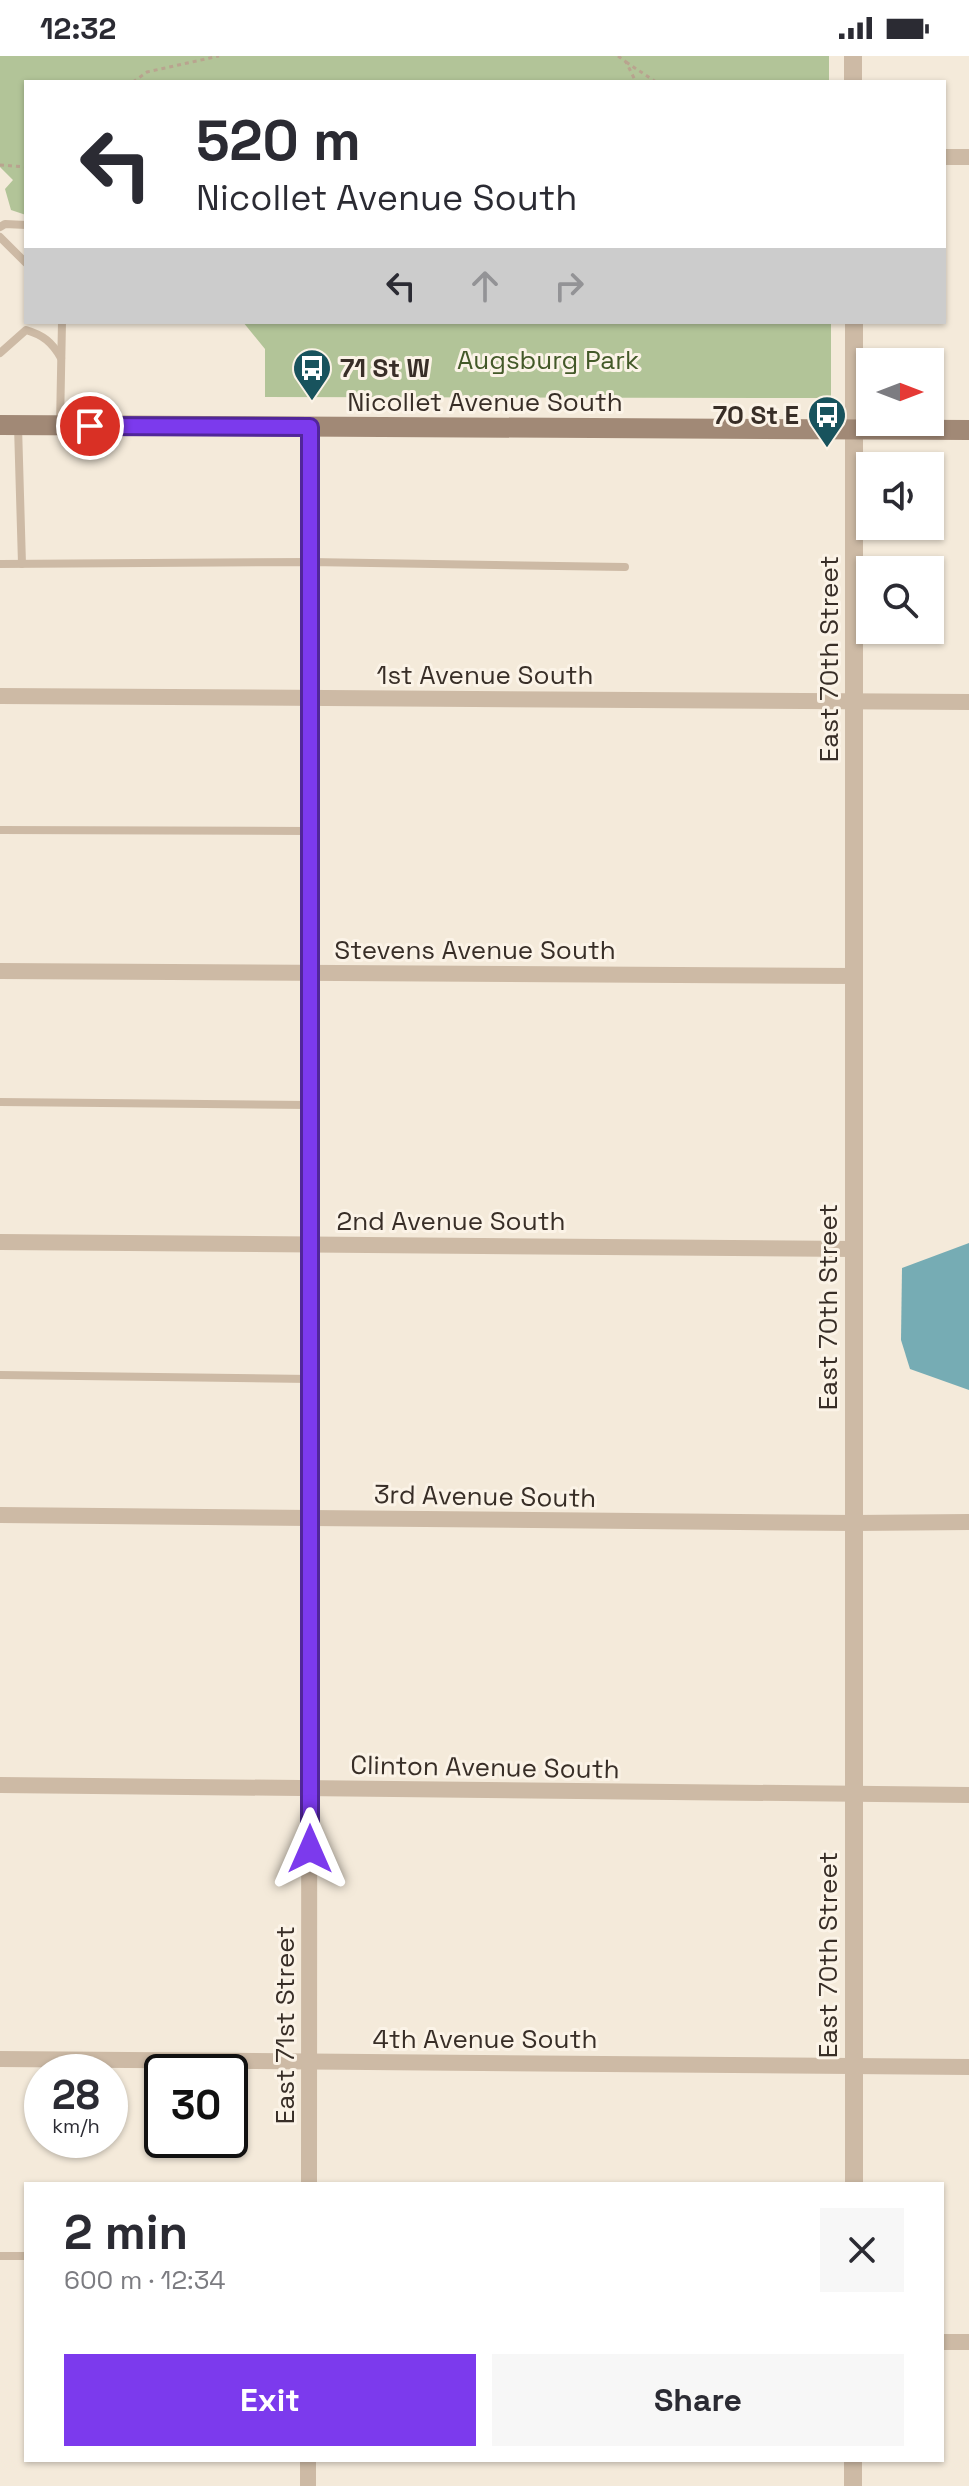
<!DOCTYPE html>
<meta charset="utf-8">
<style>
body{margin:0;font-family:"Space Grotesk",sans-serif;background:#f7f7f7;color:#2b2b33;height:100vh;display:flex;flex-direction:column;font-size:30px;white-space:nowrap}
*{box-sizing:border-box;margin:0}
p{font-size:26px;color:#7c7c81}
.icon{flex:none;width:44px;height:44px;fill:none;stroke:currentColor;stroke-width:2;stroke-linecap:round;stroke-linejoin:round}
.map{position:relative;flex:1;overflow:hidden}
.side{position:absolute;left:24px;top:2126px;width:920px;height:280px;display:flex;flex-direction:column;background:#fff;border-radius:0px;box-shadow:0 2px 6px #0004}
.side>*{flex:none}
.hud{position:absolute;left:24px;top:24px;width:922px;height:244px;border-radius:0px;box-shadow:0 2px 6px #0004;background:#fff;color:#2b2b33;overflow:hidden}
.needle{width:52px;rotate:90deg}
.controls{position:absolute;left:856px;top:292px;display:grid;gap:16px}
.controls a{display:grid;place-items:center;width:88px;height:88px;border-radius:0px;background:#fff;box-shadow:0 2px 6px #0004;font-size:40px}
.speed{position:absolute;left:24px;top:1998px;display:flex;gap:16px;font-size:40px;font-weight:700;text-align:center}
.speed>*{display:grid;place-content:center;width:104px;height:104px;border-radius:50%;background:#fff;box-shadow:0 2px 6px #0004;line-height:1}
.speed small{font-size:20px;font-weight:400}
.speed .limit{border:4px solid #111;border-radius:12px;background:#fff;color:#111}
.pin{position:absolute;display:grid;place-items:center;width:68px;height:68px;color:#fff;margin:-34px;border:4px solid #fff;border-radius:50%;box-shadow:0 2px 8px #0007}
.me{position:absolute;width:88px;margin:-44px;rotate:0deg;stroke-linejoin:round;filter:drop-shadow(0 0 6px #0008)}
.turn{display:flex;align-items:center;gap:28px;height:168px;padding:0 40px;font-size:36px}
.turn .icon{width:104px;height:104px;stroke-width:2.5}
.turn b{display:block;font-size:56px;line-height:68px}
.lanes{display:flex;align-items:center;height:76px;padding:0 40px;background:#0003;justify-content:center;gap:40px;direction:ltr}
.lanes .off{opacity:.35}
.round{display:grid;place-items:center;flex:none;width:84px;height:84px;border-radius:0px;background:#f7f7f7}
.summary{display:flex;align-items:center;justify-content:space-between;height:136px;padding:0 40px}
h1{font-size:48px;font-weight:600;line-height:60px}
.action{display:flex;gap:16px;margin-top:auto;padding:16px 40px}
.action a{flex:1;height:92px;border-radius:0px;background:#7c3aed;color:#fff;font-size:32px;font-weight:600;line-height:92px;text-align:center}
.action a+a{background:#f7f7f7;color:#2b2b33}
.status{display:flex;justify-content:space-between;align-items:center;height:56px;padding:0 40px;background:#fff;direction:ltr}
.status svg{height:22px;fill:currentColor}
.map>svg:first-child{display:block}
</style>
<div class="status"><b>12:32</b><svg viewBox="0 0 49 12"><path d="M0 12V9h3v3zM5 12V6h3v6zM10 12V3h3v9zM15 12V0h3v12zM26 1h20v11H26zM47 4h2v5h-2z"/></svg></div>
<div class="map">
<svg width="969" height="2430" viewBox="0 0 969 2430">
<rect width="100%" height="100%" fill="#f4eada"/>
<g fill="#b2c498">
<polygon points="0,0 829,0 829,26 26,26 26,159 11,154 5,133 13,124 0,111"/>
<polygon points="243,266 831,266 831,342 265,341 265,293"/>
</g>
<polygon fill="#76acb4" points="969,1187 969,1334 910,1313 901,1284 902,1212"/>
<g fill="none" stroke-linecap="round" stroke-linejoin="round">
<g stroke="#b9a48f" stroke-width="3" stroke-dasharray="4 4" stroke-linecap="butt">
<polyline points="618,0 626,6 636,26"/>
<polyline points="626,6 656,26"/>
<polyline points="133,26 147,16 219,0"/>
<polyline points="0,109 26,111"/>
</g>
<g stroke="#cdbaa5" stroke-width="8">
<polyline points="0,171 5,168 26,169"/>
<polyline points="0,181 26,207"/>
<path d="M0 297 26 274C43 279 52 286 61 302"/>
<polyline points="60,369 62,266"/>
<polyline points="18,370 22,508"/>
<polyline points="0,508 310,506 625,511"/>
<polyline points="0,774 310,775"/>
<polyline points="0,1046 309,1049"/>
<polyline points="0,1319 310,1323"/>
<polyline points="0,2200 26,2200"/>
</g>
<g stroke="#cdbaa5" stroke-width="16">
<polyline points="944,101 969,101"/>
<polyline points="0,640 969,646"/>
<polyline points="0,915 854,920"/>
<polyline points="0,1186 854,1193"/>
<polyline points="0,1459 854,1467 969,1466"/>
<polyline points="0,1729 969,1739"/>
<polyline points="0,2003 969,2011"/>
<polyline points="309,2128 310,371"/>
<polyline points="942,2286 969,2286"/>
<polyline points="308,2430 308,2404"/>
</g>
<g stroke="#cdbaa5" stroke-width="18">
<polyline points="853,0 853,26"/>
<polyline points="854,2128 854,266"/>
<polyline points="853,2430 853,2404"/>
</g>
<polyline stroke="#a18976" stroke-width="20" points="0,369 969,374"/>
</g>
<g fill="none" stroke-linecap="round" stroke-linejoin="round">
<g stroke="#51269a" stroke-width="20">
<polyline id="route" points="90,370 310,371 310,1793"/>
</g>
<use href="#route" stroke="#7c3aed" stroke-width="14"/>
</g>
<defs>
<g id="bus-pin" transform="scale(2)"><path d="M0 17L-7.5 6A9.5 9.5 0 1 1 7.5 6Z" fill="#18535d" stroke="#fbf3e7"/><path d="M-5-6H5V4H4V6H2V4H-2V6H-4V4H-5ZM-3.5-4V0h7V-4ZM-3.5 1.2v1.5H-2V1.2ZM2 1.2v1.5H3.5V1.2Z" fill="#fff"/></g>
</defs>
<g fill-rule="evenodd">
<use href="#bus-pin" x="312" y="312"/>
<use href="#bus-pin" x="827" y="359"/>
</g>
<g text-anchor="middle" dominant-baseline="central" stroke-width="6" stroke-linejoin="round" paint-order="stroke">
<g font-size="26" fill="#435928" stroke="#fbf3e7">
<text x="548" y="304">Augsburg Park</text>
</g>
<g font-size="26" font-weight="bold" fill="#382e27" stroke="#fbf3e7" text-anchor="start">
<text x="340" y="312">71 St W</text>
<text x="799" y="359" text-anchor="end">70 St E</text>
</g>
<g font-size="26" fill="#382e27" stroke="#fbf3e7">
<text x="485" y="346">Nicollet Avenue South</text>
<text transform="translate(829 603) rotate(-90)">East 70th Street</text>
<text x="485" y="619">1st Avenue South</text>
<text x="475" y="894">Stevens Avenue South</text>
<text x="451" y="1165">2nd Avenue South</text>
<text transform="translate(828 1251) rotate(-90)">East 70th Street</text>
<text transform="translate(485 1440) rotate(1)">3rd Avenue South</text>
<text transform="translate(485 1711) rotate(1)">Clinton Avenue South</text>
<text transform="translate(828 1899) rotate(-90)">East 70th Street</text>
<text transform="translate(285 1969) rotate(-90)">East 71st Street</text>
<text x="485" y="1983">4th Avenue South</text>
</g>
</g>
</svg>
<div class="controls">
<a><svg class="needle" viewBox="-14 -14 28 28"><path d="M0-13l5 13h-10z" fill="#e53935"/><path d="M0 13l5-13h-10z" fill="#7c7c81"/></svg></a>
<a><svg class="icon" aria-label="sound" viewBox="0 0 24 24"><path d="M4 9h4l5-4v14l-5-4H4zM17 9q2 3 0 6"/></svg></a>
<a><svg class="icon" aria-label="search" viewBox="0 0 24 24"><circle cx="10" cy="10" r="6"/><path d="M15 15l6 6"/></svg></a>
</div>
<div class="speed"><div>28<small>km/h</small></div><div class="limit">30</div></div>
<div class="pin" style="left:90px;top:370px;background:#d93025"><svg class="icon" aria-label="arrive" viewBox="0 0 24 24"><path d="M6 21V4h12l-3 4 3 4H6"/></svg></div>
<svg class="me" style="left:310px;top:1793px" viewBox="-20 -20 40 40"><path d="M0-17L14 15 0 8-14 15z" fill="#7c3aed" stroke="#fff" stroke-width="4"/></svg>
<div class="hud">
<div class="turn"><svg class="icon" aria-label="left" viewBox="0 0 24 24"><path d="M17 20v-9H6M10 6l-5 5 5 5"/></svg><div><b>520 m</b>Nicollet Avenue South</div></div>
<div class="lanes"><svg class="icon" aria-label="left" viewBox="0 0 24 24"><path d="M17 20v-9H6M10 6l-5 5 5 5"/></svg><svg class="icon off" aria-label="ahead" viewBox="0 0 24 24"><path d="M12 20V5M6 11l6-6 6 6"/></svg><svg class="icon off" aria-label="right" viewBox="0 0 24 24"><path d="M7 20v-9h11M14 6l5 5-5 5"/></svg></div>
</div>
<section class="side">
<div class="summary"><div><h1>2 min</h1><p>600 m · 12:34</p></div><a class="round"><svg class="icon" aria-label="close" viewBox="0 0 24 24"><path d="M6 6l12 12M18 6L6 18"/></svg></a></div>
<div class="action"><a>Exit</a><a>Share</a></div>
</section>
</div>
